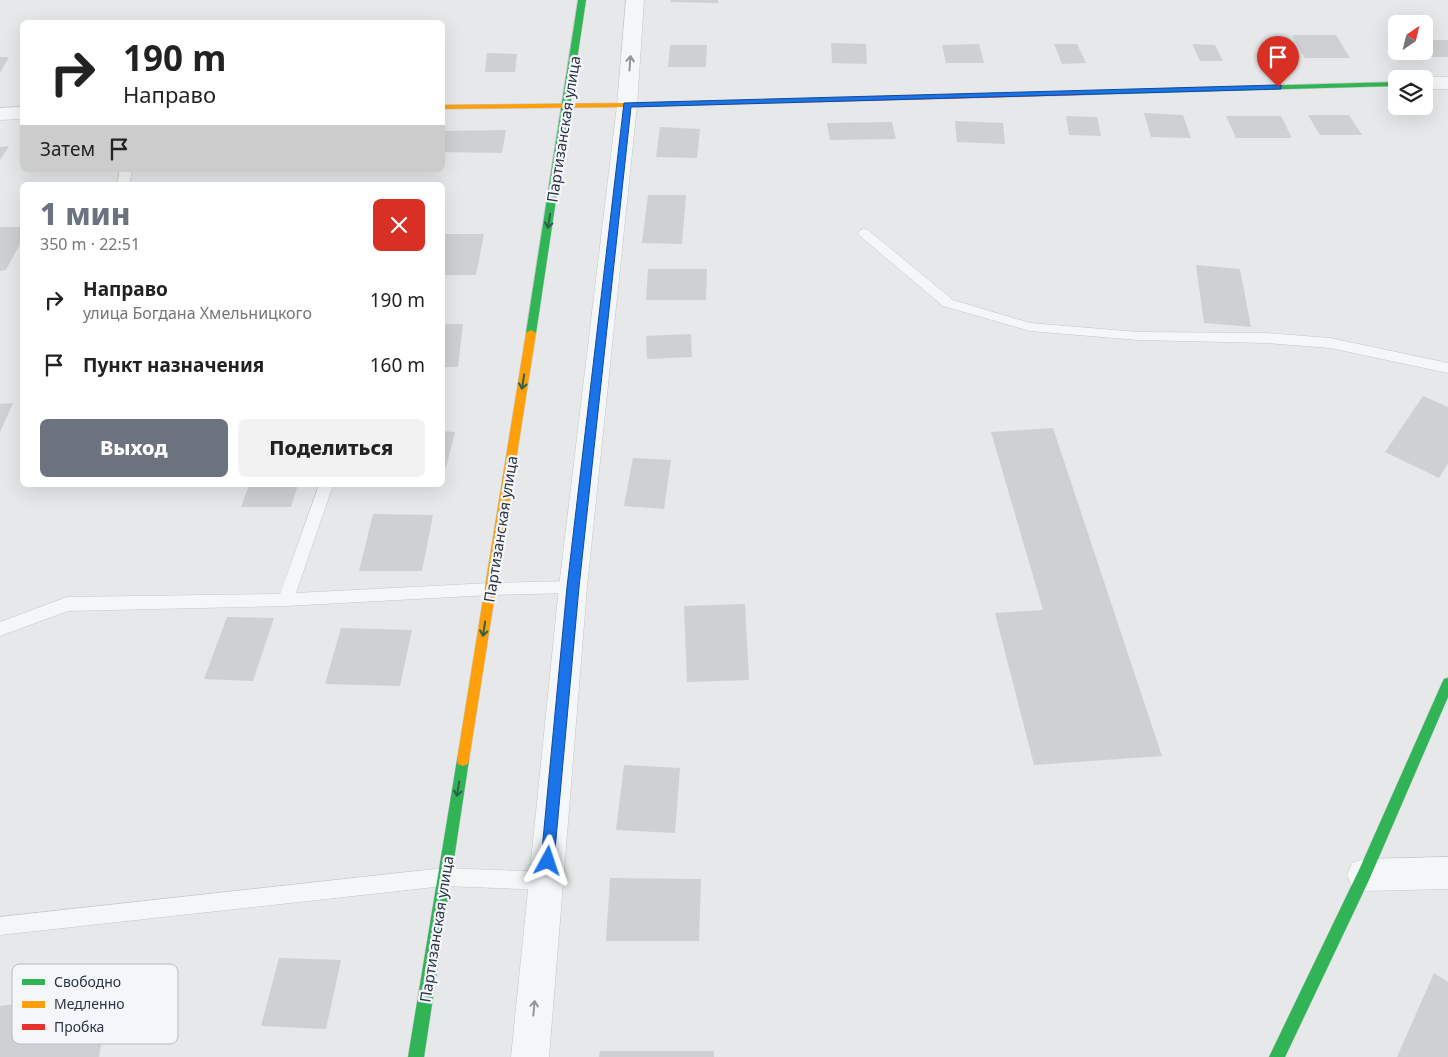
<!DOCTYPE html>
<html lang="ru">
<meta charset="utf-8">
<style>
body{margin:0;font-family:"Noto Sans",sans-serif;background:#f2f2f2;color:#222;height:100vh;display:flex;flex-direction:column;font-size:19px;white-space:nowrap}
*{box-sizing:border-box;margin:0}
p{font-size:16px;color:#767676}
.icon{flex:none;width:28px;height:28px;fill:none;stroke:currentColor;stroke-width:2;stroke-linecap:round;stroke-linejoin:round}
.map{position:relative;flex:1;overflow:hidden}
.side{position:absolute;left:20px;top:182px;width:425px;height:305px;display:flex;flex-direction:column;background:#fff;border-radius:8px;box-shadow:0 5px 20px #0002}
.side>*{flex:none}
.guide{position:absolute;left:20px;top:20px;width:425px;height:152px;border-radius:8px;box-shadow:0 5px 20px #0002;background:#fff;color:#222;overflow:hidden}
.needle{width:32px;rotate:35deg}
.buttons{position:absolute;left:1388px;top:15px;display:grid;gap:10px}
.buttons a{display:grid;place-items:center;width:45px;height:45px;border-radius:8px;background:#fff;box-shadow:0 5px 20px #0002;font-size:25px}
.pin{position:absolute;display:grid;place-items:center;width:42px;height:42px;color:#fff;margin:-51px -21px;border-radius:50% 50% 50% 0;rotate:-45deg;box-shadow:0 0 5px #0007}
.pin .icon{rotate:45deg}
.me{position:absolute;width:55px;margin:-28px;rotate:5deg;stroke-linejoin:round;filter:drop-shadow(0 0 4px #0008)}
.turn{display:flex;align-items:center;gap:18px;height:105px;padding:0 20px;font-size:22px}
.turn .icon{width:65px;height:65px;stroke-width:2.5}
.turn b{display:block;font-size:35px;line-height:42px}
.then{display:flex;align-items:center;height:48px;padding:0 20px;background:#0003;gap:10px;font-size:19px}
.round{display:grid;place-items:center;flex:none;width:52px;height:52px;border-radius:8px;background:#f2f2f2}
.overview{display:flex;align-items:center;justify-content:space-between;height:85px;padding:0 20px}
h1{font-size:30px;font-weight:800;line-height:38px;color:#6c737f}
.action{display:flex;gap:10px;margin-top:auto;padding:10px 20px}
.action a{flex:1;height:58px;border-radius:8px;background:#6c737f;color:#fff;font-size:20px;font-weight:800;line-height:58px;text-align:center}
.action a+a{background:#f2f2f2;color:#222}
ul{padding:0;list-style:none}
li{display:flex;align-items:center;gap:15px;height:65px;padding:0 20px}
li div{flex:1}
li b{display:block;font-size:19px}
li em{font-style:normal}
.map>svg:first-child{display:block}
</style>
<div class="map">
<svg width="1448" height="1057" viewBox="0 0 1448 1057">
<rect width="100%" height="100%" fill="#e6e8ea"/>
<g fill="#ced0d3">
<polygon points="671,0 718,0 718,3 670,2"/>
<polygon points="1292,35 1336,35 1350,58 1305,58"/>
<polygon points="1424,40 1448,40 1448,57 1431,57 1424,48"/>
<polygon points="831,43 866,44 867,64 832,63"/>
<polygon points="979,44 984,63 946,63 942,45"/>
<polygon points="1054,44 1077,44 1086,63 1062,64"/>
<polygon points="1192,44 1215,45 1223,61 1200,61"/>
<polygon points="670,45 707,45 706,67 668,67"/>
<polygon points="487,53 517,54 515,72 485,72"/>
<polygon points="0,57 9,57 0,73"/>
<polygon points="1144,113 1183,115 1191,138 1151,137"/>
<polygon points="1308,115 1349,115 1362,135 1320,135"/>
<polygon points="1066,116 1097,117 1101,136 1069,135"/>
<polygon points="1226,116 1281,116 1292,138 1236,138"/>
<polygon points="955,121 1003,123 1005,144 957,142"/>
<polygon points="892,122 896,139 830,140 827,123"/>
<polygon points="660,127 700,129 697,158 656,157"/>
<polygon points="506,130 502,153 442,152 444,131"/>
<polygon points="9,146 0,160 0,147"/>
<polygon points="648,195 686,195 682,244 642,243"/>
<polygon points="0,227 22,227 22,240 6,270 0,271"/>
<polygon points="442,234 484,234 476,275 442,275"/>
<polygon points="1196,265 1240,269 1251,327 1204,323"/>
<polygon points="648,269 707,269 706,300 646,300"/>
<polygon points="442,324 463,324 458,367 442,367"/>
<polygon points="691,334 692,357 647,359 646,336"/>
<polygon points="1423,396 1448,407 1448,463 1439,478 1385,452"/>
<polygon points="13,403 0,432 0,404"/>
<polygon points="1053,428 1162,756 1034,765 995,613 1043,610 991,432"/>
<polygon points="442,431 455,432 446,467 442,467"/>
<polygon points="633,458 671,460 664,509 624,506"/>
<polygon points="249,485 298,485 291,507 241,507"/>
<polygon points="373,514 433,515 422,571 359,571"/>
<polygon points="745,604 749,680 687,682 684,606"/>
<polygon points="227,617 274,618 253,681 204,679"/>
<polygon points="341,628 412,630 400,686 325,684"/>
<polygon points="624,765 680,768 675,833 616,830"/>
<polygon points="610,878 701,879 699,941 606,941"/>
<polygon points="279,958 341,960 326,1029 261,1026"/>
<polygon points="1434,973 1448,982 1448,1057 1397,1057"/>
<polygon points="110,991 99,1057 0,1057 0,1006"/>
<polygon points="600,1051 714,1051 714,1057 599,1057"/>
</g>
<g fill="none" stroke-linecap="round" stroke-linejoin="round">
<g stroke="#c4c6c8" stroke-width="1">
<g id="lane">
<polygon points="120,170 132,170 129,185 117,185"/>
<polygon points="864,229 868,230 953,300 1030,323 1138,332 1266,333 1330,338 1448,363 1448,373 1330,348 1266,343 1138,340 1030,331 943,306 860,236 858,233 860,230"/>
<polygon points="319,485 333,485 296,593 490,583 573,581 579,582 581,587 579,592 573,593 490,595 286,606 68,611 0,636 0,622 67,597 280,594"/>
<polygon points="444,868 546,872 553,875 555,881 553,887 546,890 444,886 0,935 0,917"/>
</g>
</g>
<g stroke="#c4c6c8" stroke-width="1">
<g id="street">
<polygon points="626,0 644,0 637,105 587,587 549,1057 511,1057 559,587 617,105"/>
<polygon points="1424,77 1448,77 1448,89 1424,89 1424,79 1418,79"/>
<polygon points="22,107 22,119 0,120 0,108"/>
<polygon points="1448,857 1448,889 1364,891 1352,887 1347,875 1352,863 1364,859"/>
</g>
</g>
<g stroke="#c4c6c8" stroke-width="1">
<g id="fast">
<polygon points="578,0 586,0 536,333 531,336 526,333"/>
<polygon points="1396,82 1396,86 1080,95 1076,93 1080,91"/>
<polygon points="1448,678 1448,697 1369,880 1285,1057 1269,1057 1359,870 1442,683 1444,679"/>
<polygon points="463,754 468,756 469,760 424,1057 408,1057 457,760 458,756"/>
</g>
</g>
<g stroke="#c4c6c8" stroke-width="1">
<g id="slow">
<polygon points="820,98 823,98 823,102 627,107 442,109 442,105 627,103"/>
<polygon points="531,330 536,333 469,760 468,764 463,766 458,764 457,760 526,333"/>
</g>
</g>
<g stroke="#c4c6c8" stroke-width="1">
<polygon id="jam" points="1080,91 1083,91 1083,95 820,102 816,100 820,98"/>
</g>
<use href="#lane" fill="#f5f6f7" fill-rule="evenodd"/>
<use href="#street" fill="#f5f6f7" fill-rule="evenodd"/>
<use href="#fast" fill="#30b455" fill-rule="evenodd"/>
<use href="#slow" fill="#ff9f0a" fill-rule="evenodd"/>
<use href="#jam" fill="#e5322d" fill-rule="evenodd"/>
</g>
<defs><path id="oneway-shaft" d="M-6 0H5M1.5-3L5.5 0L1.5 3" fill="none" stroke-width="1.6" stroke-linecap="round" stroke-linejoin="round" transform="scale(1.25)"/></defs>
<g stroke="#90959e">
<use href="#oneway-shaft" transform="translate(630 63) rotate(-86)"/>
<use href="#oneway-shaft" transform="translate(534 1008) rotate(-85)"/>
</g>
<g stroke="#2d614b">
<use href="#oneway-shaft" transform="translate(549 221) rotate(99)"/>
<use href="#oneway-shaft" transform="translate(523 382) rotate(99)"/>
<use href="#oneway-shaft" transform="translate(484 629) rotate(99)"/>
<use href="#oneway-shaft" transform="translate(458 789) rotate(99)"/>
</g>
<polygon fill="#1a73e8" stroke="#114b97" points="1278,85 1281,85 1281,89 631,107 579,587 554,861 552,866 548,868 543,866 541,861 567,587 624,103"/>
<g text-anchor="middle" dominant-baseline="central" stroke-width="4.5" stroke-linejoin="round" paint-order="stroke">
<g font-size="15" fill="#2b3445" stroke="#f4f6f9">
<text transform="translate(563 129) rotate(-81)">Партизанская улица</text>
<text transform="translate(500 529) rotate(-81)">Партизанская улица</text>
<text transform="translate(436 929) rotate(-81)">Партизанская улица</text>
</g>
</g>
<rect x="12" y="964" width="166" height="80" rx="8" fill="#f4f6f9" stroke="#b8bcc3" stroke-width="1"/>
<rect x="22" y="979" width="23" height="6" fill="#30b455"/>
<rect x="22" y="1001" width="23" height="7" fill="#ff9f0a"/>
<rect x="22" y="1024" width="23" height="6" fill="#e5322d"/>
<g font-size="14" fill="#2b3445">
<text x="54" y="987">Свободно</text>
<text x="54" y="1009">Медленно</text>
<text x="54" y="1032">Пробка</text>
</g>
</svg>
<div class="buttons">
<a><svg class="needle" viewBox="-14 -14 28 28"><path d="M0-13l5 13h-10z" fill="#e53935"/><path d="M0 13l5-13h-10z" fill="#767676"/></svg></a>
<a><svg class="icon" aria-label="layers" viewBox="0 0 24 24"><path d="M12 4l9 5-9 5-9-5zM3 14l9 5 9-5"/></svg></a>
</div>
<div class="pin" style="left:1278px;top:87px;background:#d93025"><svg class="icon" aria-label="arrive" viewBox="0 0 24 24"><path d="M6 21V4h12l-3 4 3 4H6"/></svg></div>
<svg class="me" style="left:548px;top:861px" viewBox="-20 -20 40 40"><path d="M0-17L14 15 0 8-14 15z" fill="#1a73e8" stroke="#fff" stroke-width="4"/></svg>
<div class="guide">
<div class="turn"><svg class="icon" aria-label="right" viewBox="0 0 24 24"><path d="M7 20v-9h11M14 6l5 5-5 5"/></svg><div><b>190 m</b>Направо</div></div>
<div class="then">Затем<svg class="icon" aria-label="arrive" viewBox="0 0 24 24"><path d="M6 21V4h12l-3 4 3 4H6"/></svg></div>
</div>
<section class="side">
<div class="overview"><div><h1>1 мин</h1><p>350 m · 22:51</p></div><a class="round" style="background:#d93025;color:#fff"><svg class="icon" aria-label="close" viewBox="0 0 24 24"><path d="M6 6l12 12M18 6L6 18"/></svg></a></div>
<ul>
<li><svg class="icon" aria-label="right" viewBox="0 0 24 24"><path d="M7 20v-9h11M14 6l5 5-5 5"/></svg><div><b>Направо</b><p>улица Богдана Хмельницкого</p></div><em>190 m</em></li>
<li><svg class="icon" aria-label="arrive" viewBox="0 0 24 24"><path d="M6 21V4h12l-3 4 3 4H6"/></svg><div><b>Пункт назначения</b></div><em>160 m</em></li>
</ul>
<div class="action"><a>Выход</a><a>Поделиться</a></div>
</section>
</div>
